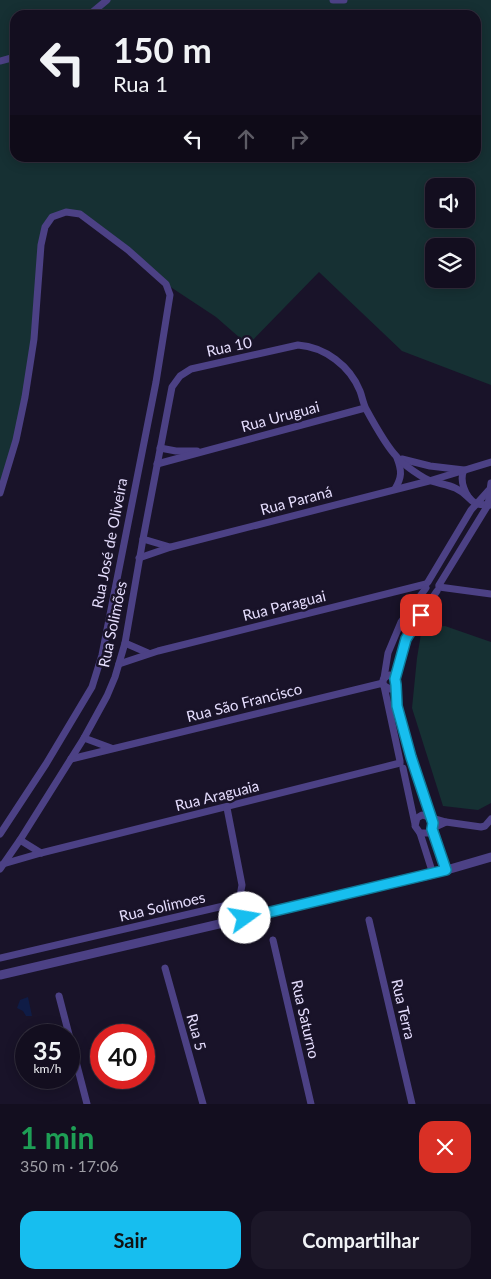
<!DOCTYPE html>
<html lang="pt">
<meta charset="utf-8">
<style>
body{margin:0;font-family:Lato,sans-serif;background:#1c1728;color:#f1f3f6;height:100vh;display:flex;flex-direction:column;font-size:19px;white-space:nowrap}
*{box-sizing:border-box;margin:0}
p{font-size:16px;color:#9d9ca4}
.icon{flex:none;width:28px;height:28px;fill:none;stroke:currentColor;stroke-width:2;stroke-linecap:round;stroke-linejoin:round}
.map{position:relative;height:1104px;overflow:hidden}
.side{display:flex;flex-direction:column;background:#130e1f;flex:1}
.side>*{flex:none}
.top-card{position:absolute;left:10px;top:10px;width:471px;height:152px;border-radius:15px;box-shadow:0 2px 12px #0003,0 0 0 1px #322e3d;background:#130e1f;color:#f1f3f6;overflow:hidden}
.buttons{position:absolute;left:425px;top:178px;display:grid;gap:10px}
.buttons a{display:grid;place-items:center;width:50px;height:50px;border-radius:10px;background:#130e1f;box-shadow:0 2px 12px #0003,0 0 0 1px #322e3d;font-size:25px}
.speed{position:absolute;left:15px;top:1024px;display:flex;gap:10px;font-size:25px;font-weight:700;text-align:center}
.speed>*{display:grid;place-content:center;width:65px;height:65px;border-radius:50%;background:#130e1f;box-shadow:0 2px 12px #0003,0 0 0 1px #322e3d;line-height:1}
.speed small{font-size:12px;font-weight:400}
.speed .limit{border:8px solid #d22;background:#fff;color:#111}
.pin{position:absolute;display:grid;place-items:center;width:42px;height:42px;color:#fff;margin:-21px;border-radius:10px;box-shadow:0 2px 8px #0006}
.me{position:absolute;width:55px;margin:-28px;rotate:77deg;stroke-linejoin:round;filter:drop-shadow(0 0 4px #0008)}
.turn{display:flex;align-items:center;gap:18px;height:105px;padding:0 20px;font-size:22px}
.turn .icon{width:65px;height:65px;stroke-width:2.5}
.turn b{display:block;font-size:35px;line-height:42px}
.lanes{display:flex;align-items:center;height:48px;padding:0 20px;background:#0003;justify-content:center;gap:25px;direction:ltr}
.lanes .off{opacity:.35}
.round{display:grid;place-items:center;flex:none;width:52px;height:52px;border-radius:15px;background:#1c1728}
.overview{display:flex;align-items:center;justify-content:space-between;height:85px;padding:0 20px}
h1{font-size:30px;font-weight:700;line-height:38px;color:#1e9e55}
.primary-button{display:flex;gap:10px;margin-top:auto;padding:10px 20px}
.primary-button a{flex:1;height:58px;border-radius:15px;background:#17beef;color:#111;font-size:20px;font-weight:700;line-height:58px;text-align:center}
.primary-button a+a{background:#1c1728;color:#f1f3f6}
.map>svg:first-child{display:block}
</style>
<div class="map">
<svg width="491" height="1104" viewBox="0 0 491 1104">
<rect width="100%" height="100%" fill="#191329"/>
<g fill="#163033" fill-rule="evenodd">
<path d="M0 0H491V385L402 351 319 272 248 345 216 317 166 284 80 214C63 212 56 213 45 227L25 397 0 493ZM15 15H476V158H15ZM434 186H466V219H434ZM434 246H466V279H434Z"/>
<polygon points="445,626 491,642 491,803 478,810 443,806 412,708 417,658 422,628"/>
</g>
<polygon fill="#0f1c46" points="28,997 32,1016 26,1016 23,1011 17,1008 20,1000"/>
<g fill="none" stroke-linecap="round" stroke-linejoin="round">
<g stroke="#4c4185" stroke-width="7">
<polyline points="333,0 344,0"/>
<polyline points="89,15 107,0"/>
<polyline points="0,61 15,57"/>
<polyline points="160,448 176,451 197,451"/>
<path d="M402 459 430 466 464 470C459 480 465 497 475 503 479 505 486 505 491 505"/>
<polyline points="157,464 365,408"/>
<path d="M395 489C402 477 402 471 397 458"/>
<polyline points="0,493 16,440 25,397 34,339 41,245 45,227 52,217 66,212 80,214 128,250 166,284 170,295 156,382 102,655 92,687 46,764 0,834"/>
<polyline points="143,539 170,547"/>
<polyline points="139,558 171,547 429,481 491,462"/>
<polyline points="428,582 471,510 488,491"/>
<polyline points="439,585 488,505 491,483"/>
<polyline points="439,587 491,594"/>
<polyline points="125,643 148,653"/>
<polyline points="119,664 158,651 426,584"/>
<polyline points="384,678 388,653 401,622 426,588"/>
<path d="M395 679 390 675C385 676 382 679 383 685L390 689 396 685 395 679 406 639 412 627 437 591"/>
<polyline points="396,685 397,706 411,757"/>
<polyline points="384,686 400,761"/>
<polyline points="84,738 111,748"/>
<polyline points="71,759 383,683"/>
<polyline points="413,761 430,817"/>
<polyline points="403,768 415,824"/>
<polyline points="432,818 433,828 428,833 420,833 415,826 417,818 422,815 446,822 433,828"/>
<polyline points="446,822 481,827 485,826 491,819"/>
<polyline points="433,829 446,870"/>
<polyline points="420,833 433,874"/>
<polyline points="20,840 41,853"/>
<polyline points="3,864 41,853 400,763"/>
<path d="M0 869 20 840 84 738 107 696 115 677 125 643 143 539 172 387 180 376 191 369 298 345C325 347 350 366 360 391 362 396 363 403 366 409 372 420 388 448 397 457 402 464 424 479 431 481 448 486 456 485 469 498"/>
<polyline points="369,920 412,1104"/>
<polyline points="273,940 311,1104"/>
<polyline points="0,958 232,904 240,896 242,885 227,808"/>
<polyline points="165,968 203,1104"/>
<polyline points="59,996 87,1104"/>
</g>
<polyline stroke="#4c4185" stroke-width="9" points="0,975 433,874 491,857"/>
</g>
<g fill="none" stroke-linecap="round" stroke-linejoin="round">
<g stroke="#0f7c9b" stroke-width="12">
<polyline id="route" points="245,918 446,870 432,829 433,823 411,757 397,706 396,685 395,679 406,639 421,615"/>
</g>
<use href="#route" stroke="#17beef" stroke-width="9"/>
</g>
<g text-anchor="middle" dominant-baseline="central" stroke-width="5" stroke-linejoin="round" paint-order="stroke">
<g font-size="15" fill="#e5ddfd" stroke="#191329">
<text transform="translate(229 346) rotate(-12)">Rua 10</text>
<text transform="translate(280 416) rotate(-15)">Rua Uruguai</text>
<text transform="translate(296 500) rotate(-15)">Rua Paraná</text>
<text transform="translate(109 543) rotate(-79)">Rua José de Oliveira</text>
<text transform="translate(284 605) rotate(-14)">Rua Paraguai</text>
<text transform="translate(112 624) rotate(-78)">Rua Solimões</text>
<text transform="translate(244 702) rotate(-14)">Rua São Francisco</text>
<text transform="translate(217 795) rotate(-14)">Rua Araguaia</text>
<text transform="translate(162 906) rotate(-13)">Rua Solimoes</text>
<text transform="translate(404 1009) rotate(77)">Rua Terra</text>
<text transform="translate(306 1019) rotate(77)">Rua Saturno</text>
<text transform="translate(197 1032) rotate(75)">Rua 5</text>
</g>
</g>
</svg>
<div class="buttons">
<a><svg class="icon" aria-label="sound" viewBox="0 0 24 24"><path d="M4 9h4l5-4v14l-5-4H4zM17 9q2 3 0 6"/></svg></a>
<a><svg class="icon" aria-label="layers" viewBox="0 0 24 24"><path d="M12 4l9 5-9 5-9-5zM3 14l9 5 9-5"/></svg></a>
</div>
<div class="speed"><div>35<small>km/h</small></div><div class="limit">40</div></div>
<div class="pin" style="left:421px;top:615px;background:#d93025"><svg class="icon" aria-label="arrive" viewBox="0 0 24 24"><path d="M6 21V4h12l-3 4 3 4H6"/></svg></div>
<svg class="me" style="left:245px;top:918px" viewBox="-20 -20 40 40"><circle r="19" fill="#fff"/><path d="M0-13L10 11 0 6-10 11z" fill="#17beef"/></svg>
<div class="top-card">
<div class="turn"><svg class="icon" aria-label="left" viewBox="0 0 24 24"><path d="M17 20v-9H6M10 6l-5 5 5 5"/></svg><div><b>150 m</b>Rua 1</div></div>
<div class="lanes"><svg class="icon" aria-label="left" viewBox="0 0 24 24"><path d="M17 20v-9H6M10 6l-5 5 5 5"/></svg><svg class="icon off" aria-label="ahead" viewBox="0 0 24 24"><path d="M12 20V5M6 11l6-6 6 6"/></svg><svg class="icon off" aria-label="right" viewBox="0 0 24 24"><path d="M7 20v-9h11M14 6l5 5-5 5"/></svg></div>
</div>
</div>
<section class="side">
<div class="overview"><div><h1>1 min</h1><p>350 m · 17:06</p></div><a class="round" style="background:#d93025;color:#fff"><svg class="icon" aria-label="close" viewBox="0 0 24 24"><path d="M6 6l12 12M18 6L6 18"/></svg></a></div>
<div class="primary-button"><a>Sair</a><a>Compartilhar</a></div>
</section>
